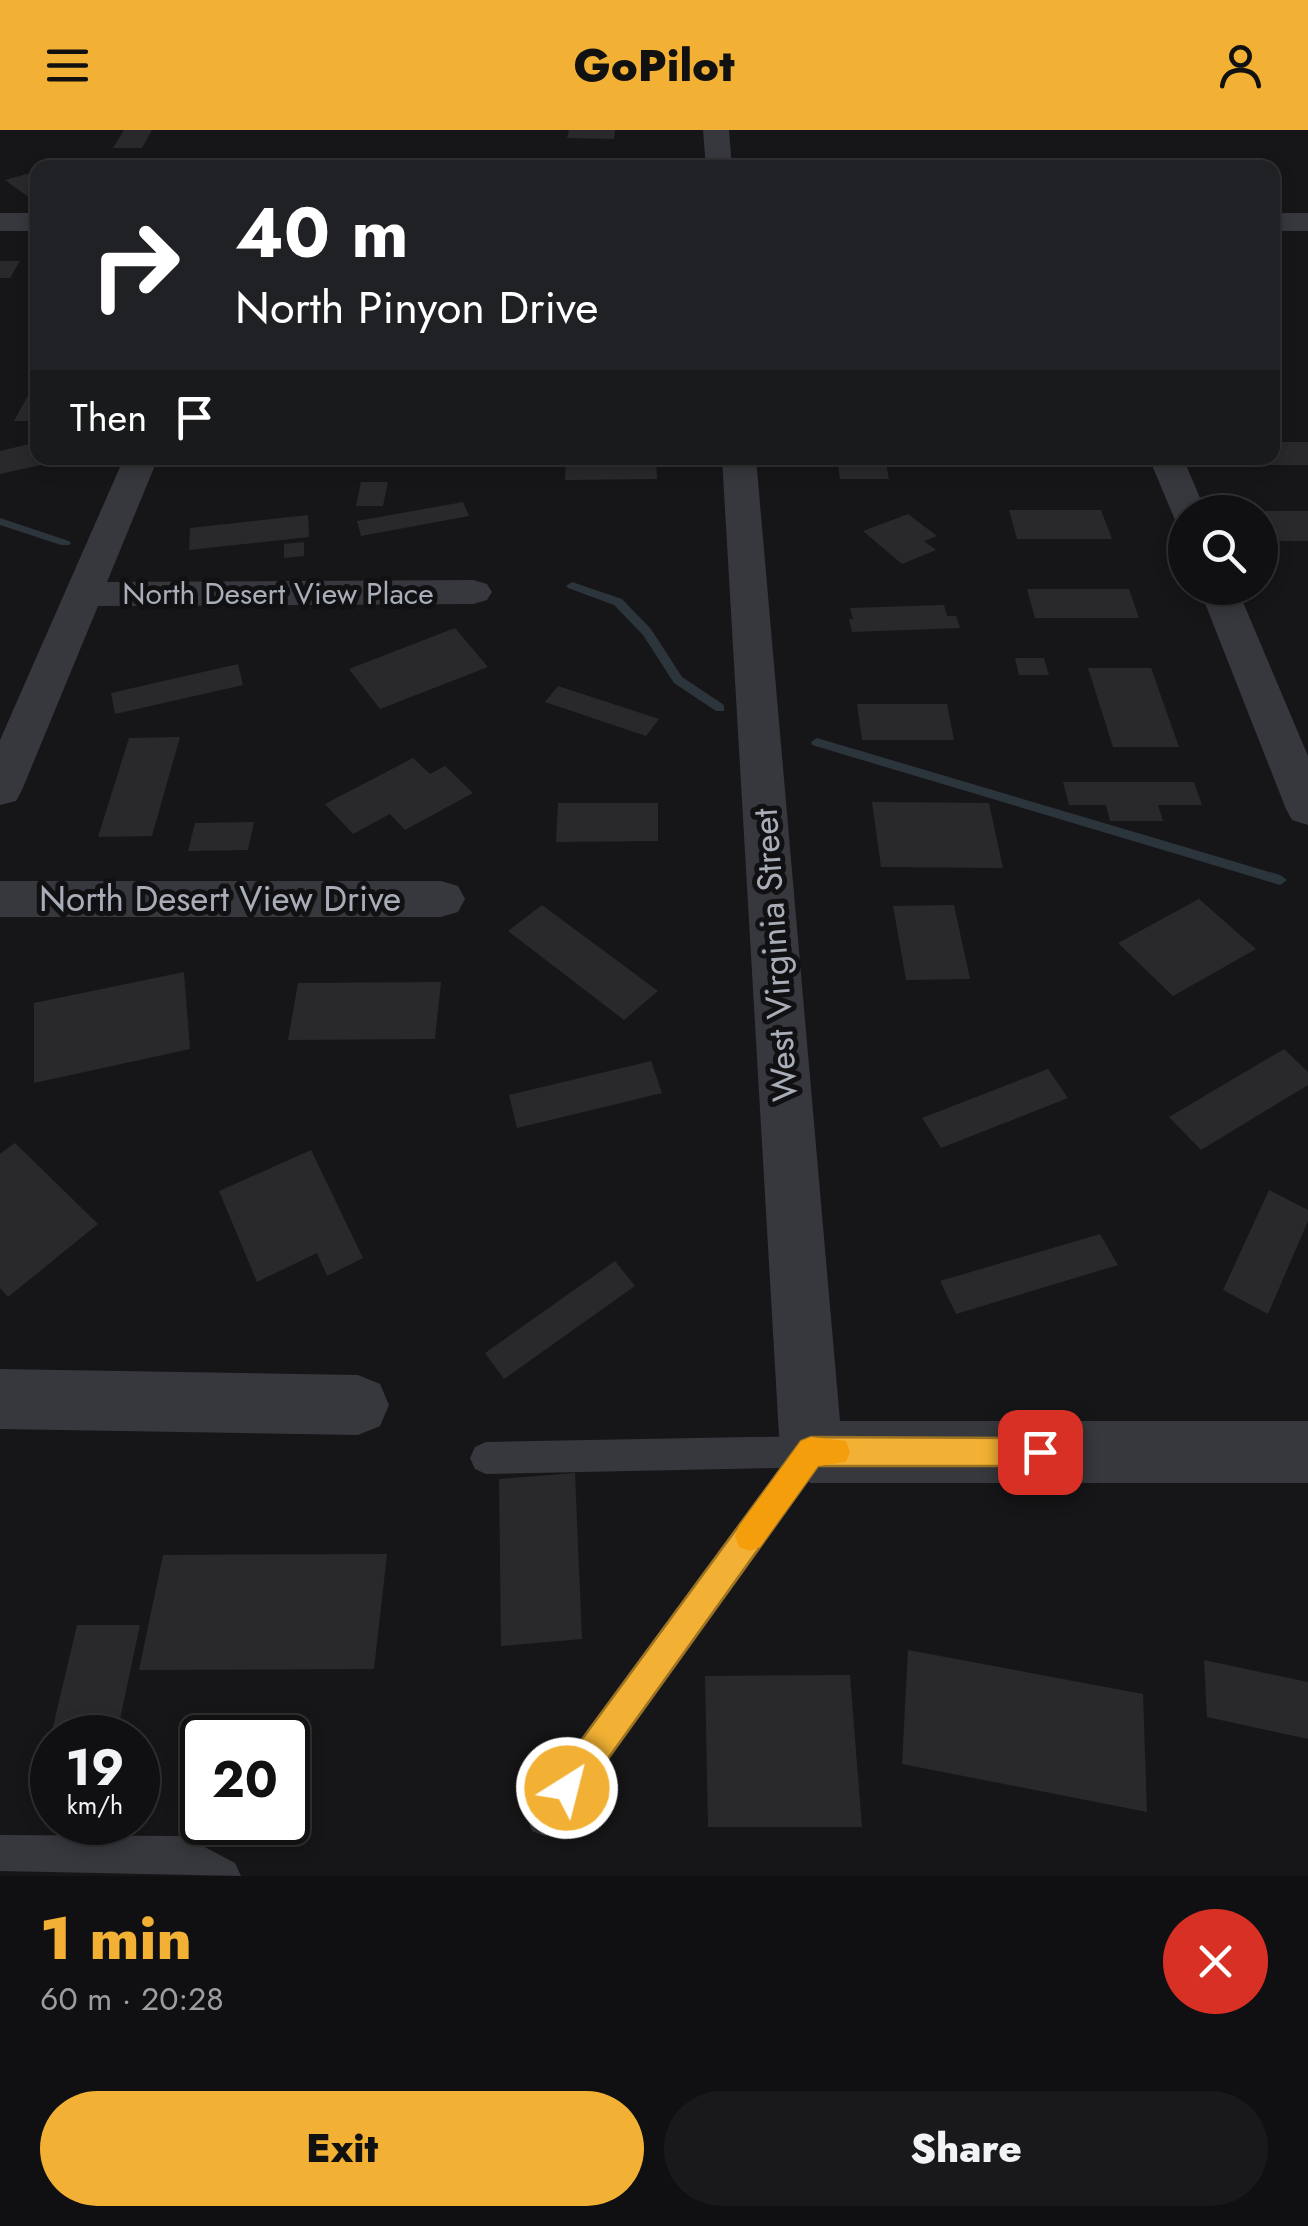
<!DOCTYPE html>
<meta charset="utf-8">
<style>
body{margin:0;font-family:Jost,sans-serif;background:#19191b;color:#f1f3f6;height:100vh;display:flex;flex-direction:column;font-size:38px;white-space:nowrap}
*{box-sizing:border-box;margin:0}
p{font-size:32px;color:#9c9d9f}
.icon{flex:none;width:55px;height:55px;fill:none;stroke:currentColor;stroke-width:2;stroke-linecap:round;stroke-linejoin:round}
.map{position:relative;height:1746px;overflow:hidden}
.details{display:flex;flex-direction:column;background:#101012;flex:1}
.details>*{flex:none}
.hud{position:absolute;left:30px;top:30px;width:1250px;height:305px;border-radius:20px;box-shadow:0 5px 15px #0003,0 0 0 2px #303032;background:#202124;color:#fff;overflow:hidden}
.tools{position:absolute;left:1168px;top:365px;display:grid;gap:20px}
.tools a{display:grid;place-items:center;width:110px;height:110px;border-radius:50%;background:#101012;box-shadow:0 5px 15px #0003,0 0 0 2px #303032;font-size:50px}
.speed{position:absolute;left:30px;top:1585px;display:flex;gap:20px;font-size:50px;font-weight:700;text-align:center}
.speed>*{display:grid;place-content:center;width:130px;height:130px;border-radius:50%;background:#101012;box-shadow:0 5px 15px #0003,0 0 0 2px #303032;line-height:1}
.speed small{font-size:25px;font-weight:400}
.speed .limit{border:5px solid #111;border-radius:15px;background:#fff;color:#111}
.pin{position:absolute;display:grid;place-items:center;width:85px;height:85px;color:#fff;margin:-42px;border-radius:20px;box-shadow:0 5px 15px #0006}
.me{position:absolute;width:110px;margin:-55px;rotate:36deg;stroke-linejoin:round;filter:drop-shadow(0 0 8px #0008)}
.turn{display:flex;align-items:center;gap:35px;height:210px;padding:0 40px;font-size:45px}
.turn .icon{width:130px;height:130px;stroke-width:2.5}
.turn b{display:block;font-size:70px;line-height:85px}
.then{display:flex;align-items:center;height:95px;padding:0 40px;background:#0003;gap:20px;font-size:38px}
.round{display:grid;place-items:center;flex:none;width:105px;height:105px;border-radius:52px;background:#19191b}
.head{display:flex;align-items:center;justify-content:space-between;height:170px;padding:0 40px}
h1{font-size:60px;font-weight:800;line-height:75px;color:#f2b134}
.cta{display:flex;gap:20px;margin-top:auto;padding:20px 40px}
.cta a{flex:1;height:115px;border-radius:60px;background:#f2b134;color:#111;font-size:40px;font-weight:800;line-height:115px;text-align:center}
.cta a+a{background:#19191b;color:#f1f3f6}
header{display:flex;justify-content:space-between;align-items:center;height:130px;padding:0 40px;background:#f2b134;color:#111;font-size:45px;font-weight:800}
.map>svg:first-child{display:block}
</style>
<header><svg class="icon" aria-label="menu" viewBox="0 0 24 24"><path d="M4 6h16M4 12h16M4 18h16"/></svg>GoPilot<svg class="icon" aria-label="person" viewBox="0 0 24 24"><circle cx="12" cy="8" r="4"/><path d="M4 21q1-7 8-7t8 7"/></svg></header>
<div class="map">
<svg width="1308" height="1746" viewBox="0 0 1308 1746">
<rect width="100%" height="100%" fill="#161618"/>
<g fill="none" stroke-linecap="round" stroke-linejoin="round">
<g fill="#2c353c" fill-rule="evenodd">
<polygon points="0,388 69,411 71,413 69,415 61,415 0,395"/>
<polygon points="572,452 622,469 651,499 682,547 724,575 724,581 716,581 674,553 643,505 614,475 568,458 566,456"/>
<polygon points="817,608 1280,745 1287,750 1280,755 812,615 811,612"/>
</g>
</g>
<g fill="#29292c">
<polygon points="124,0 152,0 142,18 113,18"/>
<polygon points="569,0 615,0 614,9 567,8"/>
<polygon points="641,31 679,31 680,38 641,38"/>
<polygon points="38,41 38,62 27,66 5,50"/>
<polygon points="0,131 20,131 10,148 0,148"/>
<polygon points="38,247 38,291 14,291"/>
<polygon points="38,312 38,328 59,331 0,344 0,321"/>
<polygon points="1276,312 1308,312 1308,335 1257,335 1253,328 1272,328 1272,322 1282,322"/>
<polygon points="566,328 656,328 657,349 565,350"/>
<polygon points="837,328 885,328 889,349 840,349"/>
<polygon points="992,328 1081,328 1083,332 993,332"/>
<polygon points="361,352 388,352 383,376 356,376"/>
<polygon points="463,372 469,386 361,406 357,391"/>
<polygon points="1009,380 1101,380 1112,409 1017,409"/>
<polygon points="1264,381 1308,381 1308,411 1279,411"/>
<polygon points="908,384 937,406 924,411 936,420 902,434 863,401"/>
<polygon points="308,385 309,407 189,420 190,398"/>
<polygon points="304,412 304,426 284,428 284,414"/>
<polygon points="1027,459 1129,459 1139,488 1035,488"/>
<polygon points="944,475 947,486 956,486 960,498 852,502 849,489 853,489 850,478"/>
<polygon points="455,498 488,537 380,579 349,539"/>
<polygon points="1015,528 1044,528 1049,545 1019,545"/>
<polygon points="238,534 243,555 115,584 111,563"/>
<polygon points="1088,538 1151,538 1179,617 1113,617"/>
<polygon points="558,556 659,589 646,606 545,572"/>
<polygon points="857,574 947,574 954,610 862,610"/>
<polygon points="180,607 152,706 98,707 129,608"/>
<polygon points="413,628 430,644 445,636 473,663 405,700 390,684 353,704 325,674"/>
<polygon points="1063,652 1194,652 1202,675 1158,675 1163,691 1110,691 1106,675 1069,675"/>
<polygon points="872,672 989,673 1003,738 881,737"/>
<polygon points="558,673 658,673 658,711 556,712"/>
<polygon points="254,692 248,720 188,721 195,693"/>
<polygon points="1199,769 1256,819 1173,866 1118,813"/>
<polygon points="542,775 658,861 624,890 508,801"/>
<polygon points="954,775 970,849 906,850 893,776"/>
<polygon points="184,842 190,919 34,953 34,873"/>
<polygon points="441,852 435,909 288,910 298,853"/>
<polygon points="1284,919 1308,942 1308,955 1201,1020 1169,987"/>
<polygon points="651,931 662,963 517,998 509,965"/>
<polygon points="1048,939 1068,968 941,1018 922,988"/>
<polygon points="15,1013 98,1094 8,1167 0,1158 0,1024"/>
<polygon points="311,1020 363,1128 327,1146 317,1123 257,1152 219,1061"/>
<polygon points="1269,1060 1308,1080 1308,1091 1268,1184 1223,1160"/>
<polygon points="1100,1104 1118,1135 956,1184 940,1151"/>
<polygon points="615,1131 635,1156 504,1249 485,1223"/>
<polygon points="575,1343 582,1509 501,1516 499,1349"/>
<polygon points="387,1424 374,1539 139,1540 163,1425"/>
<polygon points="77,1495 140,1495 116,1608 52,1608 52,1652 40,1652"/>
<polygon points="908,1520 1143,1564 1147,1682 902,1634"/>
<polygon points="1204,1530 1308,1552 1308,1609 1207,1587"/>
<polygon points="850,1545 862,1697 708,1697 705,1546"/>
</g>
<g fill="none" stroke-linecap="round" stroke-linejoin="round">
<g fill="#37383d" fill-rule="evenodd">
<polygon points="811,1306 822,1311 827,1322 822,1333 558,1701 545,1706 532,1701 527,1688 532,1675 780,1338 486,1344 475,1339 470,1328 475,1317 486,1312"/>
<polygon points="0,1705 184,1706 235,1733 241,1746 0,1741"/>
</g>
<g fill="#37383d" fill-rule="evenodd">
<polygon points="703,0 729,0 732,38 706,38"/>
<polygon points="124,328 158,328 107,452 473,450 487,454 492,462 487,470 473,474 98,476 22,660 16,671 0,675 0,610"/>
<polygon points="722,328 756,328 840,1291 1308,1291 1308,1353 811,1353 789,1344 780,1322"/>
<polygon points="1149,328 1183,328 1206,382 1185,382 1185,392 1175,390"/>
<polygon points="1199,458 1237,458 1308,626 1308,695 1292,690 1286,679"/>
<polygon points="0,751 441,751 458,756 465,769 458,782 441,787 0,787"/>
<polygon points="0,1239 358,1245 380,1254 389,1275 380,1296 358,1305 0,1299"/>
</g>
<g fill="#37383d" fill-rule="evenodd">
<rect x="0" y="83" width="38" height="18"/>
<rect x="1272" y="83" width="36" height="18"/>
</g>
</g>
<polygon fill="#f2b134" stroke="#9d7322" stroke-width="2.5" points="811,1307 1040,1308 1051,1312 1055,1322 1051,1332 1040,1336 818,1336 579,1669 567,1674 555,1669 551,1658 555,1646 801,1311"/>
<polygon fill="#f59e0b" points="811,1307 846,1311 850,1322 846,1332 818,1336 760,1417 750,1421 739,1417 735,1406 739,1396 801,1311"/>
<g text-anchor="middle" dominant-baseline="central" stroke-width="10" stroke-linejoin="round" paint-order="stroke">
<g font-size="30" fill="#a8adb8" stroke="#111113">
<text x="278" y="463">North Desert View Place</text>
</g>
<g font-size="35" fill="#a8adb8" stroke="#111113">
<text x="220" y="769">North Desert View Drive</text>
<text transform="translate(775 825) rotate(-94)">West Virginia Street</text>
</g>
</g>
</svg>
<div class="tools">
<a><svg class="icon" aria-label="search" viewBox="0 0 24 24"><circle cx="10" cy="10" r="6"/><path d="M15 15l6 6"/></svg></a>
</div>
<div class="speed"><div>19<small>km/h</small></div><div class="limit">20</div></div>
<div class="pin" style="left:1040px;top:1322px;background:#d93025"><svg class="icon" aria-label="arrive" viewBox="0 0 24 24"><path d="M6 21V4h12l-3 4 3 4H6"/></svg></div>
<svg class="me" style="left:567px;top:1658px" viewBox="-20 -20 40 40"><circle r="17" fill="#f2b134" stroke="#fff" stroke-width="3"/><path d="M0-11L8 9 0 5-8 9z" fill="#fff"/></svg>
<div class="hud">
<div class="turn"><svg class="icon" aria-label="right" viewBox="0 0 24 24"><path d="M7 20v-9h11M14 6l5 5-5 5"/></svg><div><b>40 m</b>North Pinyon Drive</div></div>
<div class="then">Then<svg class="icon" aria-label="arrive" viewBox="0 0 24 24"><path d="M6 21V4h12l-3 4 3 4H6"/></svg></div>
</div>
</div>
<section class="details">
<div class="head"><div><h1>1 min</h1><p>60 m · 20:28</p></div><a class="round" style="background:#d93025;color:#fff"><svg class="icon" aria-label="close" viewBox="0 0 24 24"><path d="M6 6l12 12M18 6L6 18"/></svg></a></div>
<div class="cta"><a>Exit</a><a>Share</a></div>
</section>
